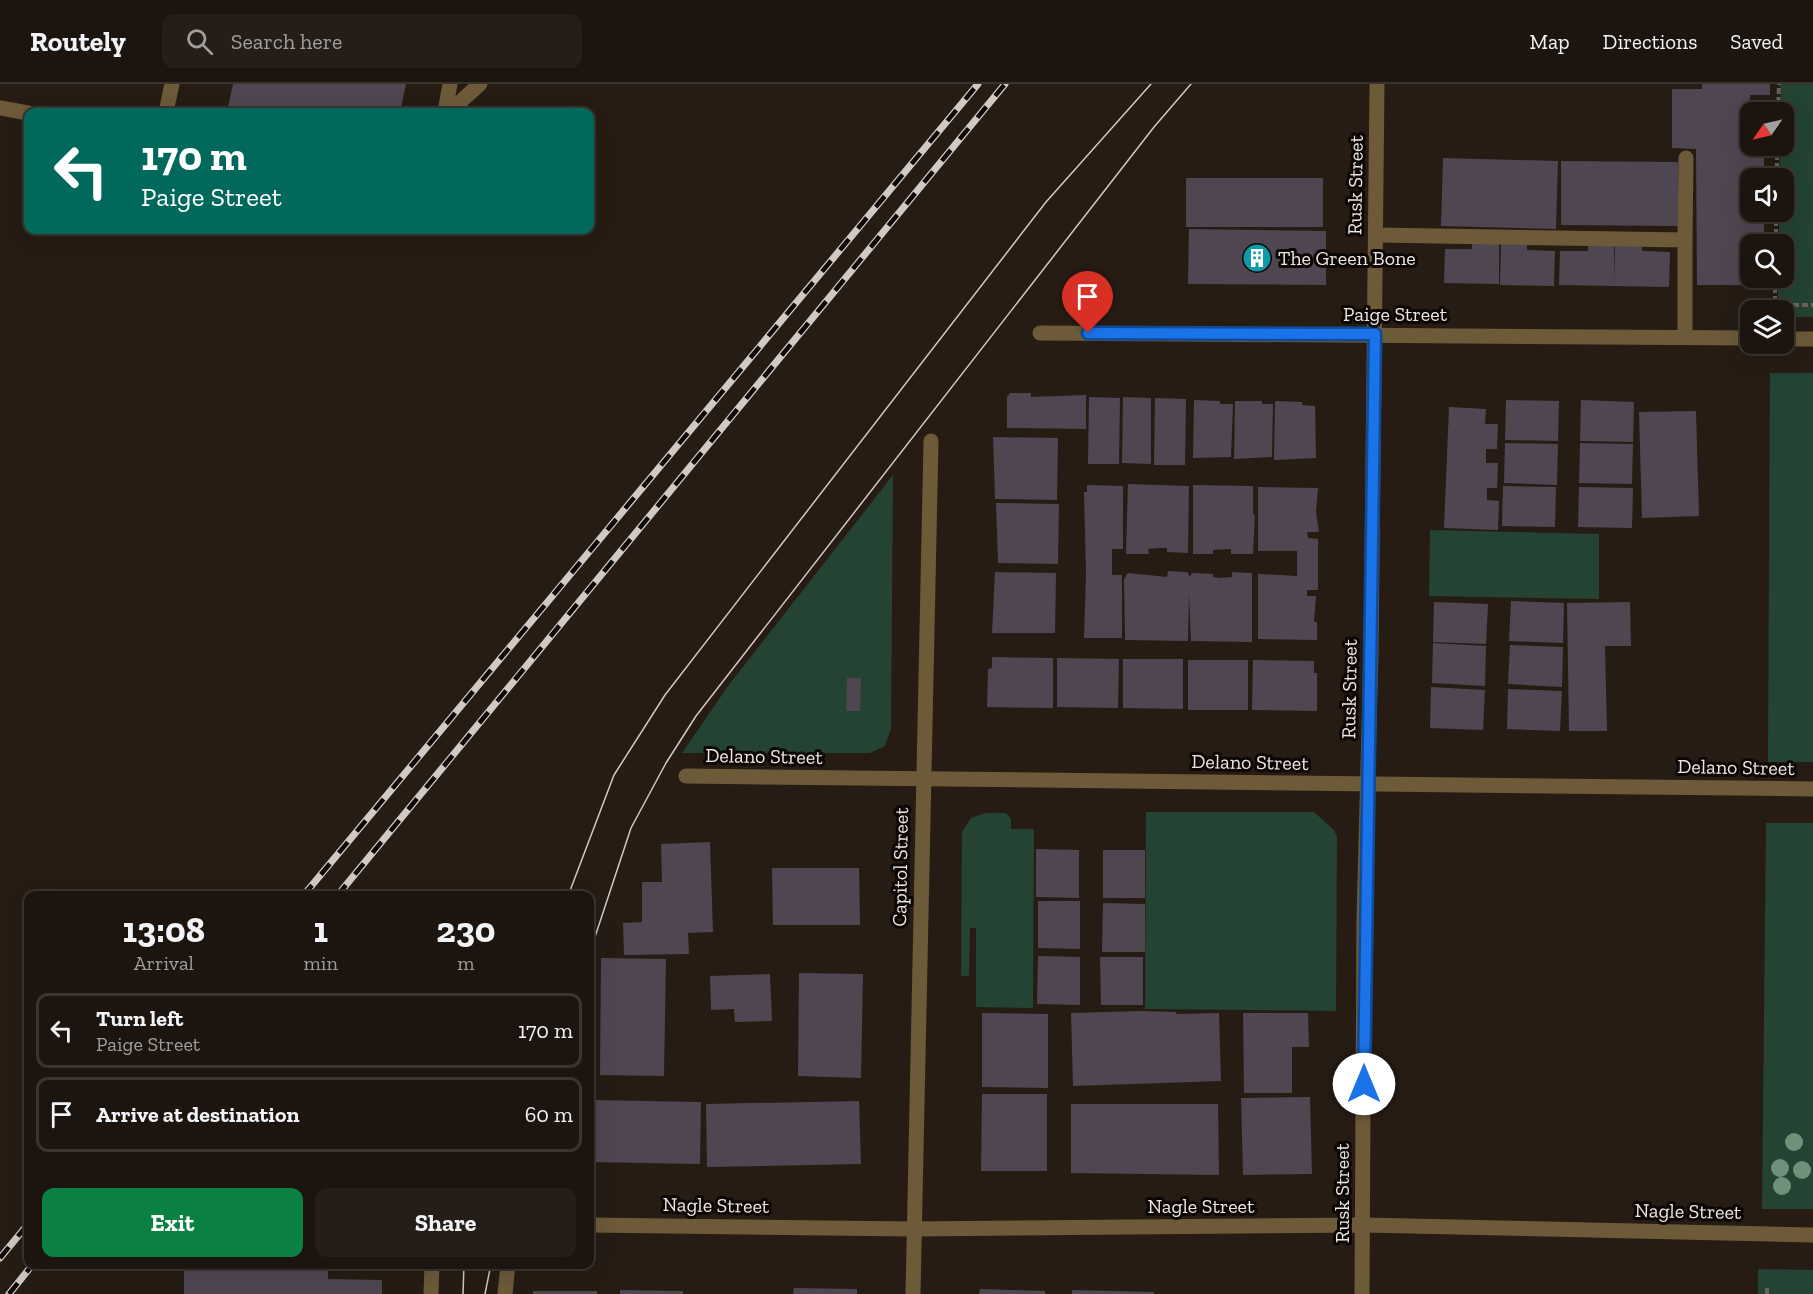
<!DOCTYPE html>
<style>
body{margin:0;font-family:"Zilla Slab",serif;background:#251e18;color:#f1f3f6;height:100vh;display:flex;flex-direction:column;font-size:22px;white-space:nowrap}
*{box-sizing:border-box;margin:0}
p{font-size:20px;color:#a09f9e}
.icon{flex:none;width:33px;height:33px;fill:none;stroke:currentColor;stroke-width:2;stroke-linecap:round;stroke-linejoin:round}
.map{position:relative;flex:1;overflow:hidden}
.details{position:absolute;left:24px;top:807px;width:570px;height:378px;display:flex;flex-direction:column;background:#1c150f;border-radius:12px;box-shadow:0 6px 24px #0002,0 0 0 2px #3a342f}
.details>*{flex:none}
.hud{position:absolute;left:24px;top:24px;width:570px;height:126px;border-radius:12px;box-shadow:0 6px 24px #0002,0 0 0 2px #3a342f;background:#00695c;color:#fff;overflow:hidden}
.needle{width:39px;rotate:236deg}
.buttons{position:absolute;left:1740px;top:18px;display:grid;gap:12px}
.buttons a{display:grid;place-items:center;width:54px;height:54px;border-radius:12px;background:#1c150f;box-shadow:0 6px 24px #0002,0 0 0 2px #3a342f;font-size:30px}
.pin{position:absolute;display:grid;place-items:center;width:51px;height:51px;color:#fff;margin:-62px -26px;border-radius:50% 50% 50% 0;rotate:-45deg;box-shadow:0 0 6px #0007}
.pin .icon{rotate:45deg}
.me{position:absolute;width:66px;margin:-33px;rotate:0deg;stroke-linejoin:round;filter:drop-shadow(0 0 4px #0008)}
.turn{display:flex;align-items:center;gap:21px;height:126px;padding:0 18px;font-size:27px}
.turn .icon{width:78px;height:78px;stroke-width:2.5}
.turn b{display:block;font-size:42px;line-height:51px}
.eta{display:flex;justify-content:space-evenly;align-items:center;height:102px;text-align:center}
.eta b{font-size:36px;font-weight:700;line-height:42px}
.action{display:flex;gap:12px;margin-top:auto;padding:12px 18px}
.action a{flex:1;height:69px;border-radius:12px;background:#0b8043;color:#fff;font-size:24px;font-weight:700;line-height:69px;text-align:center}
.action a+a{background:#251e18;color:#f1f3f6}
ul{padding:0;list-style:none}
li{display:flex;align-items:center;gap:18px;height:75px;margin:0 12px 9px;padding:0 6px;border:3px solid #3a342f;border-radius:12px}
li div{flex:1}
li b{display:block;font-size:22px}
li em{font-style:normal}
header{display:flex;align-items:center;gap:36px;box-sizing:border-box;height:84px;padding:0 30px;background:#1c150f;border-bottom:2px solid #3a342f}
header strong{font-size:28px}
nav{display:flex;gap:33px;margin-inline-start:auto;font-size:21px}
.search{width:420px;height:54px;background:#251e18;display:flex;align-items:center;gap:15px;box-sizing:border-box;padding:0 21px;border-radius:12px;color:#a09f9e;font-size:22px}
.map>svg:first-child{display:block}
</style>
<header>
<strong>Routely</strong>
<div class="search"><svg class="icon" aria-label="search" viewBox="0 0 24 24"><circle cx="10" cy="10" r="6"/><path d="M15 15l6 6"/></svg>Search here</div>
<nav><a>Map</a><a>Directions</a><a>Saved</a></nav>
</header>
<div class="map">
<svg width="1813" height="1210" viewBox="0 0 1813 1210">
<rect width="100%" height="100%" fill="#261c14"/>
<g fill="#244333">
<polygon points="1780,0 1813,0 1813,233 1784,233 1784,226 1778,226 1778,194 1784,194 1784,160 1779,160 1779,128 1784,128 1784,94 1779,94 1780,62 1784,62"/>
<polygon points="1770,289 1813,289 1813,678 1768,678"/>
<polygon points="893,391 891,645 885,662 870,669 682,669 728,602"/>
<polygon points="1430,446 1599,450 1599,515 1429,512"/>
<polygon points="1146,728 1314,728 1334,746 1337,753 1336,927 1145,925"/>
<polygon points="986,729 1006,729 1011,735 1011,745 1034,745 1033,924 976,923 976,844 970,844 969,892 961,892 962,748 971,734"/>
<polygon points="1766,739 1813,739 1813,1125 1762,1125"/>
<polygon points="1758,1185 1813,1186 1813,1210 1758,1210"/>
</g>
<g fill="#4f4651">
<polygon points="233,0 406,0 400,28 358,22 357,28 227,28"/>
<polygon points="1702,0 1770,0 1770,11 1750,11 1750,66 1764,67 1764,94 1750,94 1750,128 1764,128 1764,160 1750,160 1750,194 1765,194 1765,201 1697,201 1696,65 1672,64 1672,5 1702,5"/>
<polygon points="1443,74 1558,77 1556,145 1441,142"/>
<polygon points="1561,77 1678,78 1678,142 1561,141"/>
<rect x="1186" y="94" width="137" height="49"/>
<polygon points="1189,145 1326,147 1326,201 1188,200"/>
<polygon points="1472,160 1499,160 1499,200 1444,199 1445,165 1472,165"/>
<polygon points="1501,160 1527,160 1527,166 1555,167 1554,202 1500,201"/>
<polygon points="1588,161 1614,162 1614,199 1615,161 1642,162 1642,167 1670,168 1669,203 1559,201 1560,167 1588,167"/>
<polygon points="1010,309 1031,309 1031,313 1086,311 1086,345 1007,344 1007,313"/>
<polygon points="1089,313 1120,314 1119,380 1088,380"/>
<polygon points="1123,313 1151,314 1151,380 1122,379"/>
<polygon points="1155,314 1186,315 1185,381 1154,381"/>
<polygon points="1194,316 1220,317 1220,320 1233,320 1231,373 1193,374"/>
<polygon points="1506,316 1559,317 1558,357 1505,356"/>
<polygon points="1581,316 1634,318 1633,358 1580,357"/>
<polygon points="1235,317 1262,317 1262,320 1273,320 1272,373 1234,375"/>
<polygon points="1275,317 1302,318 1302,321 1315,322 1316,374 1274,376"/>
<polygon points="1449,323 1486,325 1485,340 1498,340 1497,365 1486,365 1486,379 1498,379 1497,404 1487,404 1487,416 1499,417 1498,446 1444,444"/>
<polygon points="1696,327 1699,432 1642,434 1639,328"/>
<polygon points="993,353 1058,354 1057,416 995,415"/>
<polygon points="1505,359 1558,360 1557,401 1504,399"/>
<polygon points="1580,359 1633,360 1632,400 1579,399"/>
<polygon points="1128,400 1189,402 1188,469 1167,468 1167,464 1159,464 1148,465 1149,470 1126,470"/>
<polygon points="1087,401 1123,402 1123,465 1112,465 1112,491 1122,491 1122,554 1084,554 1086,490 1084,408 1087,408"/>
<polygon points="1193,401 1253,402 1253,431 1255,430 1253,470 1231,470 1231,465 1213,466 1213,470 1193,470"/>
<polygon points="1503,402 1556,403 1555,443 1502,442"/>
<polygon points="1258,403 1318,404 1316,428 1319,448 1307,448 1308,454 1318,455 1318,506 1307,506 1307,512 1316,512 1314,538 1317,538 1317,556 1258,555 1258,490 1297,492 1297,467 1258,467"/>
<polygon points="1579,403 1633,404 1632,444 1578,443"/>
<polygon points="996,419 1059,420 1058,480 998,479"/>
<polygon points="1168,487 1187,488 1190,493 1192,489 1213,490 1213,493 1220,494 1232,493 1232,488 1252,489 1252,558 1191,557 1189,510 1188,557 1125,556 1124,495 1128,489 1167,493"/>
<polygon points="995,488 1056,489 1055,549 992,549"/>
<polygon points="1511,517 1564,519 1563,559 1509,557"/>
<polygon points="1434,518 1488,520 1486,560 1433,558"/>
<polygon points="1630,518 1631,562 1605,562 1607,647 1569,647 1567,519"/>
<polygon points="1433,559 1486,562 1485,602 1432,599"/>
<polygon points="1510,561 1563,563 1562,603 1508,600"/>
<polygon points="992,573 1053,574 1053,624 987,623 988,585 992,584"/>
<polygon points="1057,574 1119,575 1118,624 1057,623"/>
<polygon points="1123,575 1183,575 1183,625 1123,624"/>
<rect x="1188" y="576" width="60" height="50"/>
<polygon points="1253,576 1314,577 1314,589 1317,589 1317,627 1252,626"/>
<polygon points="847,594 861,594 860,627 846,627"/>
<polygon points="1431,603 1485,606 1483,646 1430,644"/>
<polygon points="1508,605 1562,607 1560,647 1507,645"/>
<polygon points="710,758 713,848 688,849 689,870 624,871 623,839 642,838 642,798 662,798 661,760"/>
<polygon points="1036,765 1079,766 1079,814 1036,813"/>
<rect x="1103" y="766" width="42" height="48"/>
<polygon points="772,784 859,784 860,841 773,841"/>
<polygon points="1038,817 1080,817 1080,865 1038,864"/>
<polygon points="1103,819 1145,820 1145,868 1102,868"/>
<polygon points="1038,872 1080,873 1080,921 1037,920"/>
<polygon points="1100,873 1143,873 1143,921 1101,921"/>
<polygon points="601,874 666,875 664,992 600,991"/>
<polygon points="799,889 863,890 861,994 798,992"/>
<polygon points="770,890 772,937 735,938 734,925 711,926 710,892"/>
<polygon points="1140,927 1176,928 1176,930 1219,929 1221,997 1073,1002 1071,929"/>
<polygon points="982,929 1048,930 1048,1004 982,1003"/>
<polygon points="1243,929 1308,929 1309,963 1292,963 1292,1009 1244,1009"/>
<polygon points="982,1010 1047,1010 1047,1087 981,1087"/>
<polygon points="1310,1013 1312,1090 1243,1091 1241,1014"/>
<polygon points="590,1016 701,1018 700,1080 590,1078"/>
<polygon points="859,1017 861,1080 707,1083 706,1020"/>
<polygon points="1071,1020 1218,1020 1219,1091 1071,1089"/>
<polygon points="184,1180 328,1180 328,1195 382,1196 382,1210 184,1210"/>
<polygon points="794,1204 857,1205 857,1210 793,1210"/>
<polygon points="980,1205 1045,1207 1045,1210 979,1210"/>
<polygon points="620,1206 683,1207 683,1210 620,1210"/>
<polygon points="1072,1206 1154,1208 1154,1210 1072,1210"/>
<rect x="533" y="1207" width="64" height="3"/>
</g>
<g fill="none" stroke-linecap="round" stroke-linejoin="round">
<g stroke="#6a615a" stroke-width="4" stroke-dasharray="6 3" stroke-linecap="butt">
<polyline points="1778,28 1779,0"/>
<polyline points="1777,94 1777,62"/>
<polyline points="1776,160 1776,128"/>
<polyline points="1775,194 1775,221 1813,221"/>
<polyline points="1767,1210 1767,1204"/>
</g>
<g stroke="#6c5a39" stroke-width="15">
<polyline points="0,24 28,29"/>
<polyline points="166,28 172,0"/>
<polyline points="445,28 450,0"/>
<polyline points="449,28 480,0"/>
<polyline points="1376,151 1685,156 1685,253"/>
<polyline points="1685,156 1686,74"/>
<polyline points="1040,249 1750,254"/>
<polyline points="1784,255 1813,255"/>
<polyline points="686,692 1813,705"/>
<polyline points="590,1141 913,1145 1363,1141 1813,1151"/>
<polyline points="431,1210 432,1180"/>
<polyline points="505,1210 508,1180"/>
<polyline points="913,1210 931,357"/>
<polyline points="1362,1210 1364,835 1371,569 1377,0"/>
</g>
<g stroke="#d0c9c4" stroke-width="1.5">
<polyline points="568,812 614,691 665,611 1046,118 1151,0"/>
<polyline points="590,868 631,744 666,679 696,632 1154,43 1191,0"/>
<polyline points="463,1210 464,1180"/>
<polyline points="485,1210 491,1180"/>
</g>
<g stroke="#d0c9c4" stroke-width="7">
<g id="rail">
<polyline points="303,812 978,0"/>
<polyline points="337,812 1005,0"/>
<polyline points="0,1174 28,1140"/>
<polyline points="9,1210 33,1180"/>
</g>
</g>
<use href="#rail" stroke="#0c0705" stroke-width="4.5" stroke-dasharray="14" stroke-linecap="butt"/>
</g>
<g fill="#6e9179">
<circle cx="1794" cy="1058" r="9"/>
<circle cx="1780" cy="1084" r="9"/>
<circle cx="1802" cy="1086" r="9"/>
<circle cx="1782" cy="1102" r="9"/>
</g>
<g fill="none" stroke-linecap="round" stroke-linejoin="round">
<g stroke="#114b97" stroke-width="15">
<polyline id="route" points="1088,249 1375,250 1364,1000"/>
</g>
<use href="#route" stroke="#1a73e8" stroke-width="10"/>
</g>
<defs>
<g id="building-disc" transform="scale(1.5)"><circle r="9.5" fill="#0f9aa8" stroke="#0c0705"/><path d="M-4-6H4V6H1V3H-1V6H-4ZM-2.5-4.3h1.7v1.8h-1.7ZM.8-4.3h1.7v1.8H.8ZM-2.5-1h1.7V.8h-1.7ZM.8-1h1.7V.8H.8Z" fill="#fff"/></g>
</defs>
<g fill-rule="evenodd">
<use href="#building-disc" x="1257" y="174"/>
</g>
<g text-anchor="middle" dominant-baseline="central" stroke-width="6" stroke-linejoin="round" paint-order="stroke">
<g font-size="20" fill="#ede6e1" stroke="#0c0705">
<text transform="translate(1355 101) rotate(-89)">Rusk Street</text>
<text x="1395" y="230">Paige Street</text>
<text transform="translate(1349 605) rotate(-89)">Rusk Street</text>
<text transform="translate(764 672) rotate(1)">Delano Street</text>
<text transform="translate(1250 678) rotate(1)">Delano Street</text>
<text transform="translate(1736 683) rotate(1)">Delano Street</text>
<text transform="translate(900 783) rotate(-89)">Capitol Street</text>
<text transform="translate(1342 1109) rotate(-90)">Rusk Street</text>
<text transform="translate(716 1121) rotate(1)">Nagle Street</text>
<text x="1201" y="1122">Nagle Street</text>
<text transform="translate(1688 1127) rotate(1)">Nagle Street</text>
</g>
<g font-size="20" fill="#ede6e1" stroke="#0c0705" text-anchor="start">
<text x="1278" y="174">The Green Bone</text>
</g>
</g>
</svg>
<div class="buttons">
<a><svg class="needle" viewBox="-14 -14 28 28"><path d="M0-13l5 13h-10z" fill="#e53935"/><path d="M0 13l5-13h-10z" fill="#a09f9e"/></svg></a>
<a><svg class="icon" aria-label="sound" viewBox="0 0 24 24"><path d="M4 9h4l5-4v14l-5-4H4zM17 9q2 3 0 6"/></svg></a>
<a><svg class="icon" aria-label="search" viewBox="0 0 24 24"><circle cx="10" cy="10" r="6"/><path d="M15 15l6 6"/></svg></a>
<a><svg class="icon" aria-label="layers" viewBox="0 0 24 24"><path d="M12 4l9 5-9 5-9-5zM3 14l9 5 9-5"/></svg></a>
</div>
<div class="pin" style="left:1088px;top:249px;background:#d93025"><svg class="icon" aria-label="arrive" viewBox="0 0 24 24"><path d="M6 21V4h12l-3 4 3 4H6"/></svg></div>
<svg class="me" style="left:1364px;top:1000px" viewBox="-20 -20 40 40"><circle r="19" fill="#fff"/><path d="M0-13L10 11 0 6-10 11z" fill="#1a73e8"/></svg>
<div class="hud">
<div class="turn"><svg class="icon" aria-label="left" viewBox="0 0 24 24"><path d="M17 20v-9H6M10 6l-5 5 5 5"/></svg><div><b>170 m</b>Paige Street</div></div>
</div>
<section class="details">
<div class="eta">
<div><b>13:08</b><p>Arrival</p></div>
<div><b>1</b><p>min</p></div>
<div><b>230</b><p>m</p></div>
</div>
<ul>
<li><svg class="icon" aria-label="left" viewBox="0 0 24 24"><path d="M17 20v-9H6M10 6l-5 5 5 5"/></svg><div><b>Turn left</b><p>Paige Street</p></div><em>170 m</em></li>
<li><svg class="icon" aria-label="arrive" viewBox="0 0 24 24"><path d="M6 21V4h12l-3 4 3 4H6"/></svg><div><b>Arrive at destination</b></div><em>60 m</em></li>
</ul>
<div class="action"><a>Exit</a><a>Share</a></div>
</section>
</div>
